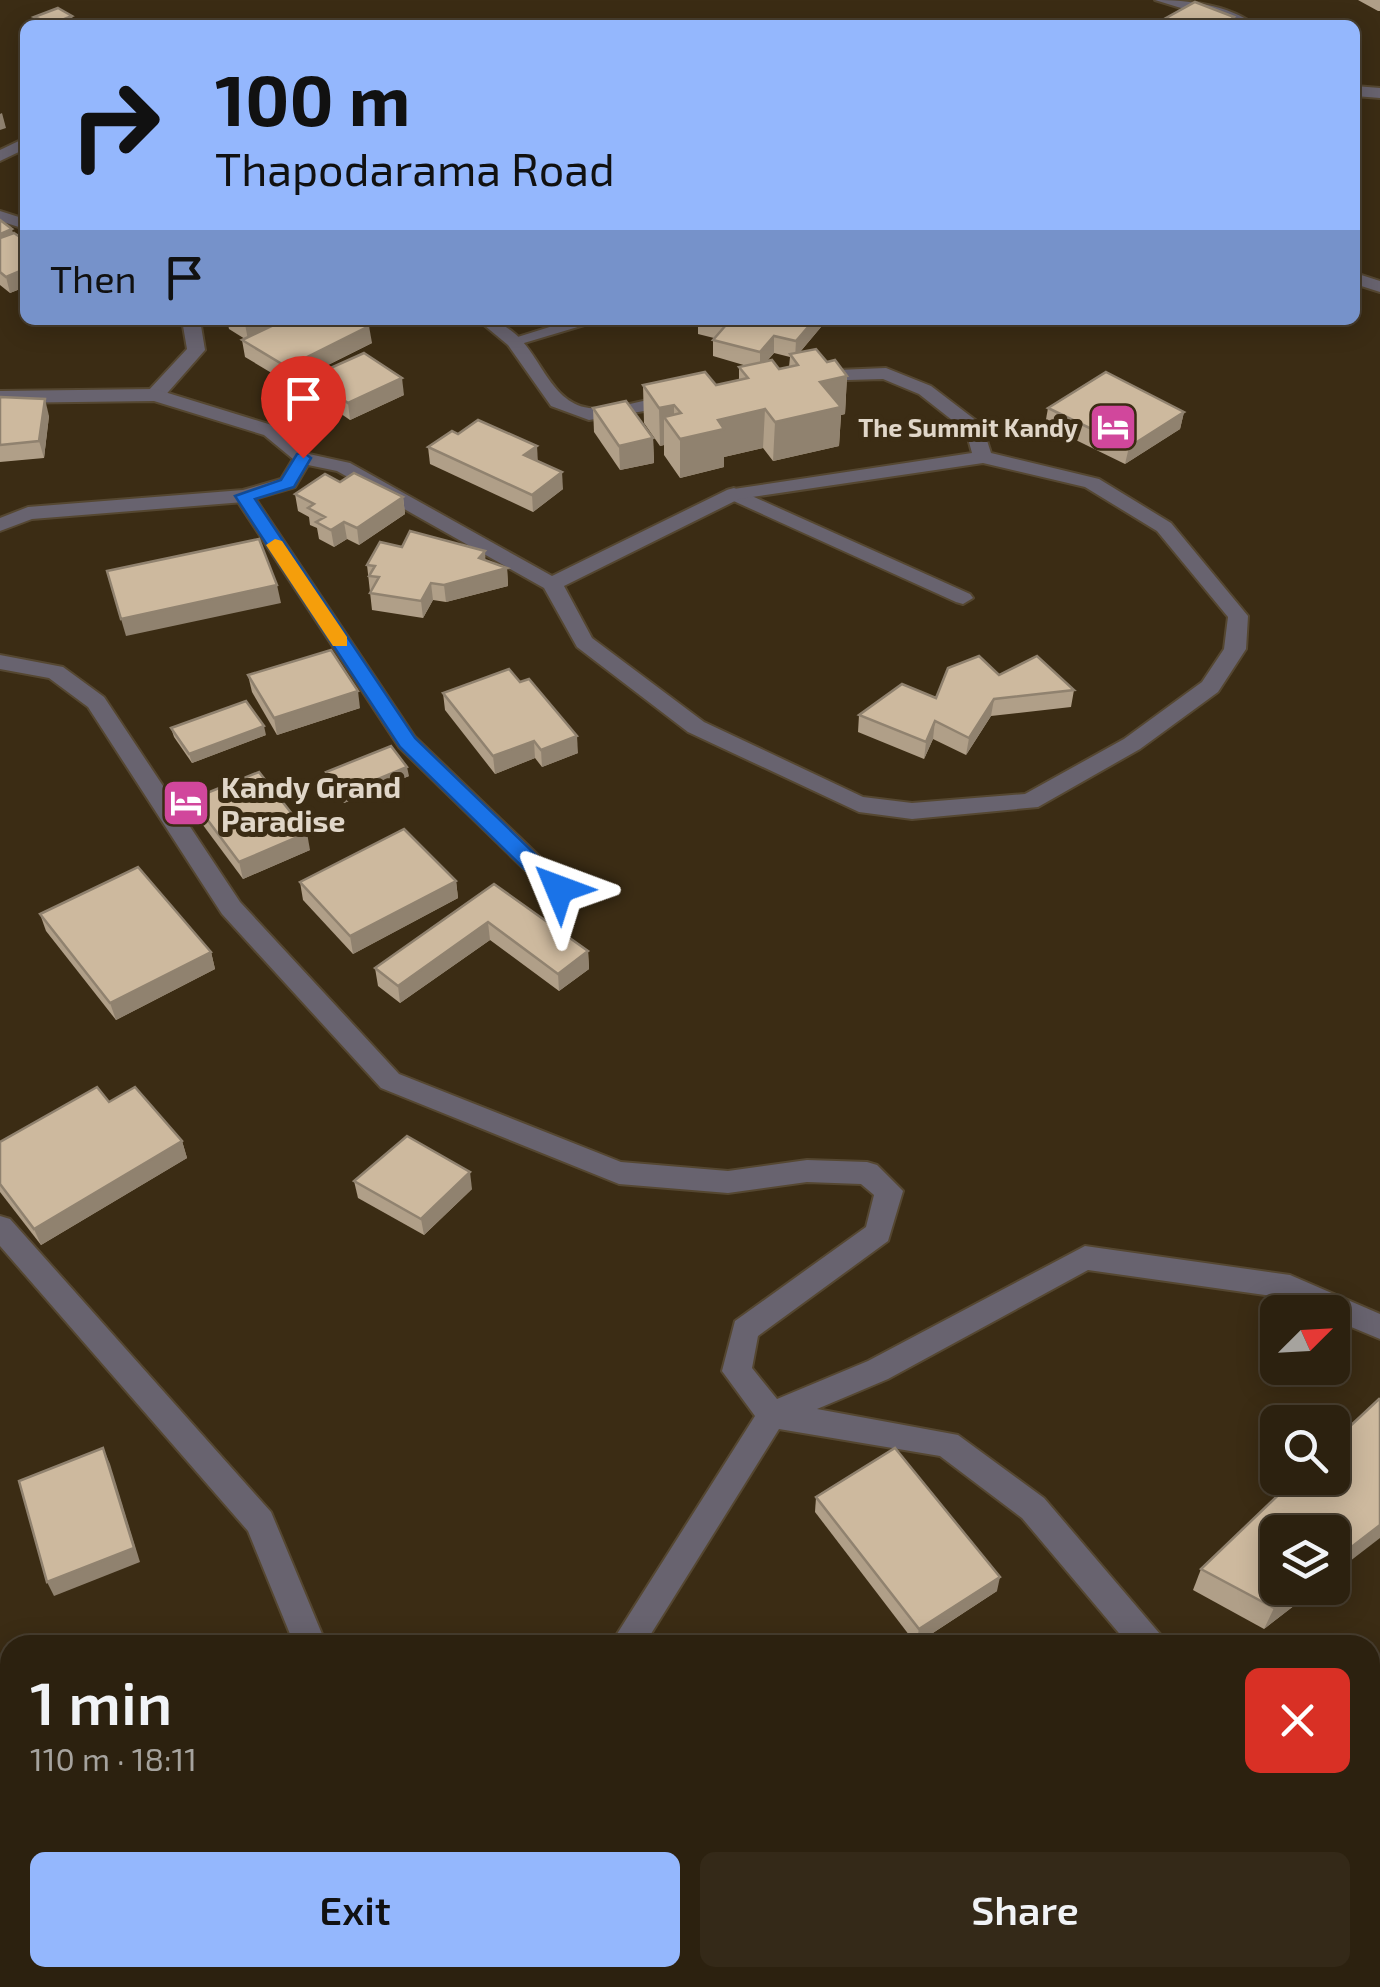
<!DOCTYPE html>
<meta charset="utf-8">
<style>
body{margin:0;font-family:"Exo 2",sans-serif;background:#342918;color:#f1f3f6;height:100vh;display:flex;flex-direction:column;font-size:38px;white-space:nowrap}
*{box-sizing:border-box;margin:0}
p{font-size:32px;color:#a6a39e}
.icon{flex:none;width:55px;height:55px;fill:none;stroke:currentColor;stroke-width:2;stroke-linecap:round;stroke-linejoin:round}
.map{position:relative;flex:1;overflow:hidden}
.drawer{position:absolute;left:0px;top:1635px;width:1380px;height:352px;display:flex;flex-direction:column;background:#2c210f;border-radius:30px 30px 0 0;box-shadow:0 5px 25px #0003,0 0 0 2px #483e2f}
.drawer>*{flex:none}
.hud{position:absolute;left:20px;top:20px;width:1340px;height:305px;border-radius:15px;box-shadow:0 5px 25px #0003,0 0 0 2px #483e2f;background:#94b7fd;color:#111;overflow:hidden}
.needle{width:65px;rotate:66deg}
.fabs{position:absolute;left:1260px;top:1295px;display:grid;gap:20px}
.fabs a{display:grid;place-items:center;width:90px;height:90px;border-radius:15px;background:#2c210f;box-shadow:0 5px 25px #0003,0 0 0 2px #483e2f;font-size:50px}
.pin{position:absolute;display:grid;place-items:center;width:85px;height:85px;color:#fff;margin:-102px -42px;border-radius:50% 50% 50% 0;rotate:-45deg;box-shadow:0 0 10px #0007}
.pin .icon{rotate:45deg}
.me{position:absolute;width:110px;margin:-55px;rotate:314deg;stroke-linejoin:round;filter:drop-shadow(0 0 8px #0008)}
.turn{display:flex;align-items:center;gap:35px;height:210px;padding:0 30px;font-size:45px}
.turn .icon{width:130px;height:130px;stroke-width:2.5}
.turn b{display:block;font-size:70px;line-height:85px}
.then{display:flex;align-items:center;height:95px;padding:0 30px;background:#0003;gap:20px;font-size:38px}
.round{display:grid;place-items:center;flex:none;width:105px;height:105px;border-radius:15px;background:#342918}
.overview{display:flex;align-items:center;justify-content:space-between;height:170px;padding:0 30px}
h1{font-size:60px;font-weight:600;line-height:75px}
.button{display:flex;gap:20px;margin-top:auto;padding:20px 30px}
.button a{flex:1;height:115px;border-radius:15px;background:#94b7fd;color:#111;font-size:40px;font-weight:600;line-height:115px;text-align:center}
.button a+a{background:#342918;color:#f1f3f6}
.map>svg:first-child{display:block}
</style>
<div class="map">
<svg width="1380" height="1987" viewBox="0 0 1380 1987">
<rect width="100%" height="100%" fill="#3b2c14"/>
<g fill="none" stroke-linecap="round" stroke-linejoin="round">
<g stroke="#554731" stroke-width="4">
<g id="lane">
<polygon points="25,138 25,149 0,161 0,150"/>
<polygon points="0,211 25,219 25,229 0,221"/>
<polygon points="182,320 200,320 205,350 162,399 148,399 148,391 187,349"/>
<polygon points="572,320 601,320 514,346 505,341"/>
<polygon points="734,488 970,594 973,598 963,604 956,602 727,498 727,490"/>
<polygon points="244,490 251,492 415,737 567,883 571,889 567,895 551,895 399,747 234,496"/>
</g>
</g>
<g stroke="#554731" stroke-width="4">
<g id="street">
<path d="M1155 0C1188 0 1229 5 1255 25H1236Z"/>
<polygon points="1355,86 1380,88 1380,98 1355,96"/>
<polygon points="1355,273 1380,281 1380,292 1355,284"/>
<path d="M478 320C539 320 537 400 589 408 610 411 653 398 675 394L684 400 675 406 589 420 551 406 508 345Z"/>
<path d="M886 368 931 386 982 425 991 453 1099 479 1171 523 1248 616 1246 649 1218 692 1140 749 1038 807 912 819 859 812 688 732 577 647 544 588 337 471 308 465 295 487 244 502 32 519 0 531V518L28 507 243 490 281 479 293 459 264 435 154 401 0 403V391L155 389 278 427 309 454 350 463 552 576 727 490 972 453 966 431 919 394 883 379 813 381 804 376 813 371ZM983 463 1085 487 1157 531 1228 617 1224 649 1202 682 1124 739 1025 794 912 803 863 797 704 722 592 638 564 586 739 499Z"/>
<polygon points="0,655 63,667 104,697 240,902 399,1074 621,1162 728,1171 807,1160 867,1162 877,1165 903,1191 888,1241 758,1336 752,1368 777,1399 868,1361 1085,1246 1290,1275 1380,1314 1380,1339 1332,1319 1332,1312 1318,1312 1287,1298 1088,1270 888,1379 817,1409 958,1435 1044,1498 1160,1634 1165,1645 1129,1645 1022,1518 940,1456 779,1429 644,1645 610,1645 755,1416 722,1371 735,1321 866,1227 874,1195 861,1184 807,1182 728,1193 619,1184 381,1088 222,914 88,707 49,678 0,669"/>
<polygon points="0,1216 10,1219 271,1512 322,1634 322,1645 290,1645 290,1634 248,1531 0,1246"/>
<polygon points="1370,1892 1380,1897 1380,1941 1370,1936"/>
<polygon points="272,1978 308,1978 307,1987 271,1987"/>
<polygon points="369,1978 408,1978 404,1987 365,1987"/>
</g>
</g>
<use href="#lane" fill="#68636f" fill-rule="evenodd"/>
<use href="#street" fill="#68636f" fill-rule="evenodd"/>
</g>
<g fill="#b09f88" fill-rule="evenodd">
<polygon points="1358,0 1380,0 1380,11 1378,11"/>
<polygon points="72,16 73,24 70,25 35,25 34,17"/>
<polygon points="1234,17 1232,25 1165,25 1166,18"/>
<polygon points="0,220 13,233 23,239 25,238 25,287 10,293 0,285"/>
<polygon points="227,320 358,320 372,343 290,384 245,357 242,340 245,339 229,329"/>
<path d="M698 320H821V327L800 352 827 362 847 376 845 414 841 415 839 446 773 461 763 448 724 457V467L680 478 664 455V445L660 446 644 423 643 385H716L739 380V367L747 366 713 356V340L714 338 698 334ZM774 353 790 357 789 367 779 369 766 362Z"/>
<polygon points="297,383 404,395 350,420 334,409 321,415 300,400"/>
<polygon points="0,397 49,416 44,458 0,462"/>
<polygon points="593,408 653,438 654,463 620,470 594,432"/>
<polygon points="1048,408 1184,412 1180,429 1125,464 1045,425"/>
<polygon points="428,447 538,461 563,489 533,512 430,464"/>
<polygon points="340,482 403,497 405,514 359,545 347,539 334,547 319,539 317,528 310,525 309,517 298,511 295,494"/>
<polygon points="402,547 486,561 507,568 508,586 446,602 433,600 423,618 372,610 367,565"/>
<polygon points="248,675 360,708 277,735 252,692"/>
<polygon points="999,675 1074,690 1071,707 991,716 966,755 933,739 924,759 858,732 859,715 936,698"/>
<polygon points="520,682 578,753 542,767 535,758 495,774 445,710 443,693"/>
<polygon points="171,728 266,735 192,763 174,737"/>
<polygon points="326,772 409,776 344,803 328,781"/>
<polygon points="192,799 310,850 243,879 197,817"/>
<polygon points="456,881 458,898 353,954 303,900 300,882"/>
<polygon points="494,884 588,951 589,969 559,991 490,940 400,1003 378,986 375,968"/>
<polygon points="40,914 211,952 215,969 116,1020 46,931"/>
<polygon points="109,1102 182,1141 187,1158 41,1245 0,1192 0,1142"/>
<polygon points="354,1181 472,1189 424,1235 358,1198"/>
<polygon points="816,1497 997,1591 916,1644 815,1512"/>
<polygon points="1201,1569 1317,1588 1264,1629 1193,1590"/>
<polygon points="516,1978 612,1978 608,1987 535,1987"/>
<polygon points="1020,1978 1121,1978 1127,1987 1026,1987"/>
</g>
<g fill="#90826f">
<polygon points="72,16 73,24 53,25 52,24"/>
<polygon points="2,113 6,128 0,130 0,114"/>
<polygon points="12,229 16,245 0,251 0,234"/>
<polygon points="25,269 25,287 10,293 6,277"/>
<polygon points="62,320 83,320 62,323"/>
<polygon points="253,320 290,320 248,340 245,324"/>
<polygon points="814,320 821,320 821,327 795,358 796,341"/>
<polygon points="369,326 372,343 290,384 287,367"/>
<polygon points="774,336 774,353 760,369 760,352"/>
<polygon points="847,376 845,414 841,415 839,446 773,461 775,422 820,382"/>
<polygon points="402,378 404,395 350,420 348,403"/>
<polygon points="332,392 334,409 321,415 318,398"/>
<polygon points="45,399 49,416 44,458 39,441"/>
<polygon points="674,405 674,431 664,417 664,445 660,446 659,408"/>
<polygon points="765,409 763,448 724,457 724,467 680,478 680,439 718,420"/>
<polygon points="1184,412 1180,429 1125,464 1129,447"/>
<polygon points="653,438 654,463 620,470 619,446"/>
<polygon points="537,446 538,463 524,455"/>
<polygon points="562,472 563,489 533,512 532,495"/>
<polygon points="403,497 405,514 359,545 357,528"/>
<polygon points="344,522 347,539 334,547 331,530"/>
<polygon points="485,551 486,568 507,568 508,586 446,602 444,585 479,558"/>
<polygon points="431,583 433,600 423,618 421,601"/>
<polygon points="277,585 281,603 126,636 121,619"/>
<polygon points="358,691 360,708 277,735 274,718"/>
<polygon points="994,699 991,716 966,755 969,738"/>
<polygon points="935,721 933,739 924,759 926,742"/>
<polygon points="264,726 266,735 192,763 189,754"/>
<polygon points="577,736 578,753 542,767 541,750"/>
<polygon points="534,741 535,758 495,774 493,756"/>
<polygon points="407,767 409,776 344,803 342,794"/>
<polygon points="307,833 310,850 243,879 239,862"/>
<polygon points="456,881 458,898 353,954 350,936"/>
<polygon points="488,922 490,940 400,1003 398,986"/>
<polygon points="588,951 589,969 559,991 558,974"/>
<polygon points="211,952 215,969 116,1020 110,1003"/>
<polygon points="182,1141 187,1158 41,1245 34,1229"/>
<polygon points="470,1172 472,1189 424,1235 421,1219"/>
<polygon points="103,1448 110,1464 140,1562 54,1596 47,1582"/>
<polygon points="1380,1525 1380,1538 1332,1575 1332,1562"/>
<polygon points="1000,1577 997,1591 916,1644 919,1629"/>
<polygon points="1300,1588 1317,1588 1264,1629 1274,1608"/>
<polygon points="15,1978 29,1978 32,1981 26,1987 6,1987"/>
<polygon points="606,1978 612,1978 608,1987 602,1987"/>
</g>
<g fill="#cdb99e" stroke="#90826f" stroke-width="2.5">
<polygon points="1195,2 1234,17 1224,25 1184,25 1166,18"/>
<polygon points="58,8 72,16 52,24 34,17"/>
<polygon points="0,220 12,229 0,234"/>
<polygon points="14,233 23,239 25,238 25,269 6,277 0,272 0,238"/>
<polygon points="284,320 358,320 369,326 287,367 242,340"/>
<polygon points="708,320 814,320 796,341 774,336 760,352 713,340 726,325"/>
<polygon points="816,349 827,362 835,360 847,376 820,382 841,407 775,422 765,409 718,420 724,429 680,439 664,417 681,413 674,405 659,408 643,385 705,372 716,385 748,378 739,367 772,360 779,369 798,365 790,354"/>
<polygon points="364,353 402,378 348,403 332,392 318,398 297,383"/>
<polygon points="1106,372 1184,412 1129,447 1048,408"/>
<polygon points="0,397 45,399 39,441 0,445"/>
<polygon points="626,401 653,438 619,446 593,408"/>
<polygon points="478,420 537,446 524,455 562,472 532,495 428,447 452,431 458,434"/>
<polygon points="354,473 403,497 357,528 344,522 331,530 316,522 325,517 308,508 314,504 295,494 325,474 340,482"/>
<polygon points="410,531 485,551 479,558 507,568 444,585 431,583 421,601 370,593 379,577 369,576 375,566 367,565 380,542 402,547"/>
<polygon points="259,539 277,585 121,619 107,571"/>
<polygon points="331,650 358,691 274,718 248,675"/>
<polygon points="979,656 999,675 1037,656 1074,690 994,699 969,738 935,721 926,742 859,715 902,684 936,698 948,668"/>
<polygon points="509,669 520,682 529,679 577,736 541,750 534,741 493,756 443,693"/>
<polygon points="246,701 264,726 189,754 171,728"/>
<polygon points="391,746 407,767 342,794 326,772"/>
<polygon points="259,772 307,833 239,862 192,799"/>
<polygon points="404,829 456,881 350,936 300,882"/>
<polygon points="138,867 211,952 110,1003 40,914"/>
<polygon points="494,884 588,951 558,974 488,922 398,986 375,968"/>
<polygon points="97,1087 109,1102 135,1087 182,1141 34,1229 0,1184 0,1142"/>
<polygon points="407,1136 470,1172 421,1219 354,1181"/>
<polygon points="1379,1399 1380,1400 1380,1525 1332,1562 1332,1532 1278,1532 1278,1588 1300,1588 1274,1608 1201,1569 1296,1478 1332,1478 1332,1443"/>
<polygon points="103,1448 134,1548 47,1582 19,1481"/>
<polygon points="895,1448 1000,1577 919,1629 816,1497"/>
<polygon points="0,1947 10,1957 10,1978 15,1978 6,1987 0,1987"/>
<polygon points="536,1978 606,1978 602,1987 555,1987"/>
<polygon points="1032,1978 1121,1978 1127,1987 1038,1987"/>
</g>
<polygon fill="#1a73e8" stroke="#114b97" stroke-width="2.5" points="303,452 311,458 294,487 255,499 415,738 566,884 570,889 566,895 551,895 400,747 235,496 281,480 297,454"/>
<polygon fill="#f59e0b" points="275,539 282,541 347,637 347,646 333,646 266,545"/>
<defs>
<g id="hotel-square" transform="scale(2.5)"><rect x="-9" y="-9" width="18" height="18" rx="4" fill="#d1479c" stroke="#3b2c14"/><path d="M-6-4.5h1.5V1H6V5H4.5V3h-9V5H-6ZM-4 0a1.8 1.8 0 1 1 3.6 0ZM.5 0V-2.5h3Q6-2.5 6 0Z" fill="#fff"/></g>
</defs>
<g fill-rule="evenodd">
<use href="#hotel-square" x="1113" y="427"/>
<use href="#hotel-square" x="186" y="803"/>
</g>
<g text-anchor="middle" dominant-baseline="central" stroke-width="10" stroke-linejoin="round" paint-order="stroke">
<g font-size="25" font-weight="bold" fill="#e0d6c8" stroke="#3b2c14" text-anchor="end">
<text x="1078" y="427">The Summit Kandy</text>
</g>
<g font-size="30" font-weight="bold" fill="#e0d6c8" stroke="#3b2c14" text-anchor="start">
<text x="221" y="786">Kandy Grand<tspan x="221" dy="34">Paradise</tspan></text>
</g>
</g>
</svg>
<div class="fabs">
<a><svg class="needle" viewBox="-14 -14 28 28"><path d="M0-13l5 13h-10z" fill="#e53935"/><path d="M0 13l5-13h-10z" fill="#a6a39e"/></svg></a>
<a><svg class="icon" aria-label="search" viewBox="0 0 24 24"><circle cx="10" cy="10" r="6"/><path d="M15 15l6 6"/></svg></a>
<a><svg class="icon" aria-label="layers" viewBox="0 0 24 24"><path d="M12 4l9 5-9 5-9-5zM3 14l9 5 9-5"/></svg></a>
</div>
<div class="pin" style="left:303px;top:458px;background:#d93025"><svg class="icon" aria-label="arrive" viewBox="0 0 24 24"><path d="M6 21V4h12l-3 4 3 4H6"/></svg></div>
<svg class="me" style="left:559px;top:889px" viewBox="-20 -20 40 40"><path d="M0-17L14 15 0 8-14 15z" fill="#1a73e8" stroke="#fff" stroke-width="4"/></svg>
<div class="hud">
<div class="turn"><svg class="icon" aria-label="right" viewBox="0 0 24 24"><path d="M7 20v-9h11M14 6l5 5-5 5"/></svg><div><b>100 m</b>Thapodarama Road</div></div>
<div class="then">Then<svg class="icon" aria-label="arrive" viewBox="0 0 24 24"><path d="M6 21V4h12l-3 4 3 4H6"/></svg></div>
</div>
<section class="drawer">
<div class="overview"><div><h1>1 min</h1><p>110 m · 18:11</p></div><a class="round" style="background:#d93025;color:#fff"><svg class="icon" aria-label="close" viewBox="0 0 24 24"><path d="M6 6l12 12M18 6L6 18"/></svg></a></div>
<div class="button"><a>Exit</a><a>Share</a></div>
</section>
</div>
